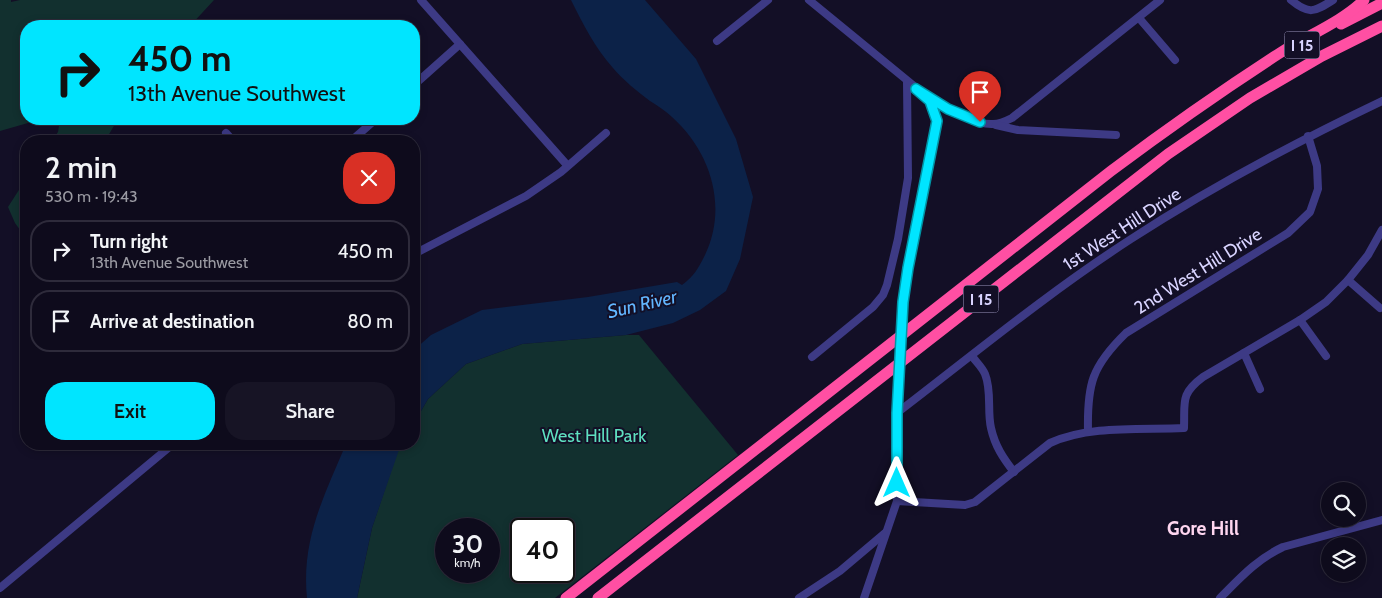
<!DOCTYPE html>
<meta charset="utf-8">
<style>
body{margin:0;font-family:Cabin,sans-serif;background:#171425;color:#f1f3f6;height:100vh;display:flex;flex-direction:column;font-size:19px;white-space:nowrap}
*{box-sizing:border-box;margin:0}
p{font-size:16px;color:#9b9ba3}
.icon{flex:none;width:28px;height:28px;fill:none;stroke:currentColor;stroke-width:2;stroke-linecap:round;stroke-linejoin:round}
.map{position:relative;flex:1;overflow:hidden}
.details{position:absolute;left:20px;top:135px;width:400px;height:315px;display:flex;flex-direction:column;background:#0e0b1c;border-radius:20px;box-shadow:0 2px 8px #0003,0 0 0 1px #2e2b3b}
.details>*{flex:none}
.banner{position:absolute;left:20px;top:20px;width:400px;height:105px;border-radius:20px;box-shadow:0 2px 8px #0003,0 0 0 1px #2e2b3b;background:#00e5ff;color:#111;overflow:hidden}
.buttons{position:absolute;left:1321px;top:482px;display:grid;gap:10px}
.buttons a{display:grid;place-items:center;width:45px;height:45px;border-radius:50%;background:#0e0b1c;box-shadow:0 2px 8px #0003,0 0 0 1px #2e2b3b;font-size:25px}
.speed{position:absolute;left:435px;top:518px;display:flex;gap:10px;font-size:25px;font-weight:700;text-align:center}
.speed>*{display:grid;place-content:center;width:65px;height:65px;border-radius:50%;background:#0e0b1c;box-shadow:0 2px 8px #0003,0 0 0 1px #2e2b3b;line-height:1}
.speed small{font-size:12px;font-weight:400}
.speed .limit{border:2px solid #111;border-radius:8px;background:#fff;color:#111}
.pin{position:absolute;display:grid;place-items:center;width:42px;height:42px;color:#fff;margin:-51px -21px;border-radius:50% 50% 50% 0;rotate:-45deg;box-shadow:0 0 5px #0007}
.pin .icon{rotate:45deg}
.me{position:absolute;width:55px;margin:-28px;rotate:0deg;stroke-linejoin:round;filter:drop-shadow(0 0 4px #0008)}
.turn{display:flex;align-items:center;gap:18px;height:105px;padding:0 25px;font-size:22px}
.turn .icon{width:65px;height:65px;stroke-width:2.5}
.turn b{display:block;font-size:35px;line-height:42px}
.round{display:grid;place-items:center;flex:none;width:52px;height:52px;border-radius:20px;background:#171425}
.head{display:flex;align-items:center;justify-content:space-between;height:85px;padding:0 25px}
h1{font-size:30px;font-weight:600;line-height:38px}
.action{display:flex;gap:10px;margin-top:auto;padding:10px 25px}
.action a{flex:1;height:58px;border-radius:20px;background:#00e5ff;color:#111;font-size:20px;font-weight:600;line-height:58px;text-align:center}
.action a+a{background:#171425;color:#f1f3f6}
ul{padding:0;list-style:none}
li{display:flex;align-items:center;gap:15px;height:62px;margin:0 10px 8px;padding:0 15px;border:2px solid #2e2b3b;border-radius:20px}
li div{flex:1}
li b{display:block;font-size:19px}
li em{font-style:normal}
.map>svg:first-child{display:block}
</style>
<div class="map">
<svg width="1382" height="598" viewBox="0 0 1382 598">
<rect width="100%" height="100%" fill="#130f26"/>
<g fill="#12302f" fill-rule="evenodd">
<polygon points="0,0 11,0 11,2 20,0 214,0 190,26 26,26 26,119 42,119 0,131"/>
<polygon points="56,119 118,119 105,141 52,141 58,132 60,120"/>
<polygon points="26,179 26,238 15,223 8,207"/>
<path d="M626 335H639L738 455 555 598H357L372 528 399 447 401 444H414V423L428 399 466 364 522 344ZM446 529H489V571H446ZM521 529H564V571H521Z"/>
</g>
<g fill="#0c2248">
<path d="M571 0H645L696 59 736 139 753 197 740 259 726 291 700 310 673 323 626 335 522 344 466 364 428 399 414 423V350L431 335 482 310 588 297 677 282 682 285C694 276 698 269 705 255 728 207 711 152 672 117 666 111 658 106 650 101 638 92 623 80 613 68 595 48 583 24 571 0Z"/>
<path d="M346 444H401L372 528 357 598H307C301 540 324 496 346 444Z"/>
</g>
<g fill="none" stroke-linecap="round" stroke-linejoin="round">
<g stroke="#3d3a85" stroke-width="8">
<polyline points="421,0 567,165"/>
<polyline points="809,0 919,90"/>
<path d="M1291 0C1309 15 1314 12 1333 0"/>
<polyline points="1139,18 1175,60"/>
<polyline points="717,41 768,0"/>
<polyline points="414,85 460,44"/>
<path d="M928 97C946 107 972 125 993 124 1000 124 1006 121 1012 118L1160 0"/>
<polyline points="996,125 1018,130 1116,135"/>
<polyline points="226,133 233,141"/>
<polyline points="351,141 376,119"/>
<polyline points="414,254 526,196 561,172 606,133"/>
<polyline points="1348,280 1380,308"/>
<polyline points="1300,320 1326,356"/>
<polyline points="1244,353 1260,389"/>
<path d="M972 356C976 362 982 367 985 374 992 391 987 411 991 428 995 446 1003 458 1014 472"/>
<polyline points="812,357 873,307 883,295 887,285 898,239 908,178 907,82"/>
<path d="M897 413C974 354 1049 292 1131 239 1211 187 1296 142 1382 101"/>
<path d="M1088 431C1087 384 1092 366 1126 333L1288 233 1310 212 1318 189 1317 166 1308 136"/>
<path d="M897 501 965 505 975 502 1050 443C1089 425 1141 430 1184 428 1185 402 1180 394 1203 377L1300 320 1326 302 1348 280 1368 255 1382 230"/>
<polyline points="0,588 173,444"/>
<polyline points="799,598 840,571 885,533"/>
<polyline points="864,598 897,501 897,413 903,302 908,268 937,121 930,101 916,89"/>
<path d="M1220 598C1240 578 1257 559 1283 547L1382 520"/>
</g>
<g stroke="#ff4fa3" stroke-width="11">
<polyline points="1341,24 1382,3"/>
<path d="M566 598 1111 171C1167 129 1224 89 1283 51 1309 35 1343 21 1364 0"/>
<polyline points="598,598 1168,154 1250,98 1322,56 1382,26"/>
</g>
</g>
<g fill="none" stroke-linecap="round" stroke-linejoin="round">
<g stroke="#0095a6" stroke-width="12">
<polyline id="route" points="897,483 897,413 903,302 908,268 937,121 930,101 916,89 948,109 980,122"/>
</g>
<use href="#route" stroke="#00e5ff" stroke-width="9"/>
</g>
<g text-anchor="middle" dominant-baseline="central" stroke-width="4" stroke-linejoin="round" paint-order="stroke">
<g fill="#130f26" stroke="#9e99be" stroke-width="1">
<rect x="1284.5" y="31.5" width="35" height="27" rx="4"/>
<rect x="963.5" y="285.5" width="35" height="27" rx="4"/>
</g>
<g font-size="16" font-weight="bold" fill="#d9d4ff">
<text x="1302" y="45">I 15</text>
<text x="981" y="299">I 15</text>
</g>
<g font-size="18" fill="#d9d4ff" stroke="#130f26">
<text transform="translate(1122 229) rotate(-33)">1st West Hill Drive</text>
<text transform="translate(1198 271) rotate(-32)">2nd West Hill Drive</text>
</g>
<g font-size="18" fill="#5fe0c0" stroke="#130f26">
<text x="594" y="436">West Hill Park</text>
</g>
<g font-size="19" font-style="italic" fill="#62b6ff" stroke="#130f26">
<text transform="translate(642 304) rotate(-13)">Sun River</text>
</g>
<g font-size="19" font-weight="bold" fill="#ffd6f0" stroke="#130f26">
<text x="1203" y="528">Gore Hill</text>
</g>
</g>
</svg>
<div class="buttons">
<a><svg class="icon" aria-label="search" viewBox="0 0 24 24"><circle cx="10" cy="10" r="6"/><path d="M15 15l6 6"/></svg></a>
<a><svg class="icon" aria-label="layers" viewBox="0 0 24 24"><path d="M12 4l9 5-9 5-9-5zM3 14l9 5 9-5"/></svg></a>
</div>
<div class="speed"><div>30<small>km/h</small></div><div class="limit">40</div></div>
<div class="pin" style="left:980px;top:122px;background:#d93025"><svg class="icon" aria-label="arrive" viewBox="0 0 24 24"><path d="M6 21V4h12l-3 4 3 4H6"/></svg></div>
<svg class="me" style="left:897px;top:483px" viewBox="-20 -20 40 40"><path d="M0-17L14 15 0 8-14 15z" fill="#00e5ff" stroke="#fff" stroke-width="4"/></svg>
<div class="banner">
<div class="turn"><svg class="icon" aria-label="right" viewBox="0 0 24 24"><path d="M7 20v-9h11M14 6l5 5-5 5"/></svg><div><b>450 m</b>13th Avenue Southwest</div></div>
</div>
<section class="details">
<div class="head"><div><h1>2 min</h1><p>530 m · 19:43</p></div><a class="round" style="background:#d93025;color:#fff"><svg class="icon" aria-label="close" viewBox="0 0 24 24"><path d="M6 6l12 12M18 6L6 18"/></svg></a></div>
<ul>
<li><svg class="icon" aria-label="right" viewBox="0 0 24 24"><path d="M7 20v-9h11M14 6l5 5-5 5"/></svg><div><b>Turn right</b><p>13th Avenue Southwest</p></div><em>450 m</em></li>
<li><svg class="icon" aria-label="arrive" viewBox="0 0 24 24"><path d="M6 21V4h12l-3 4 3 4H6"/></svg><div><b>Arrive at destination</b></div><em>80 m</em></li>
</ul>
<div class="action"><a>Exit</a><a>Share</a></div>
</section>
</div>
